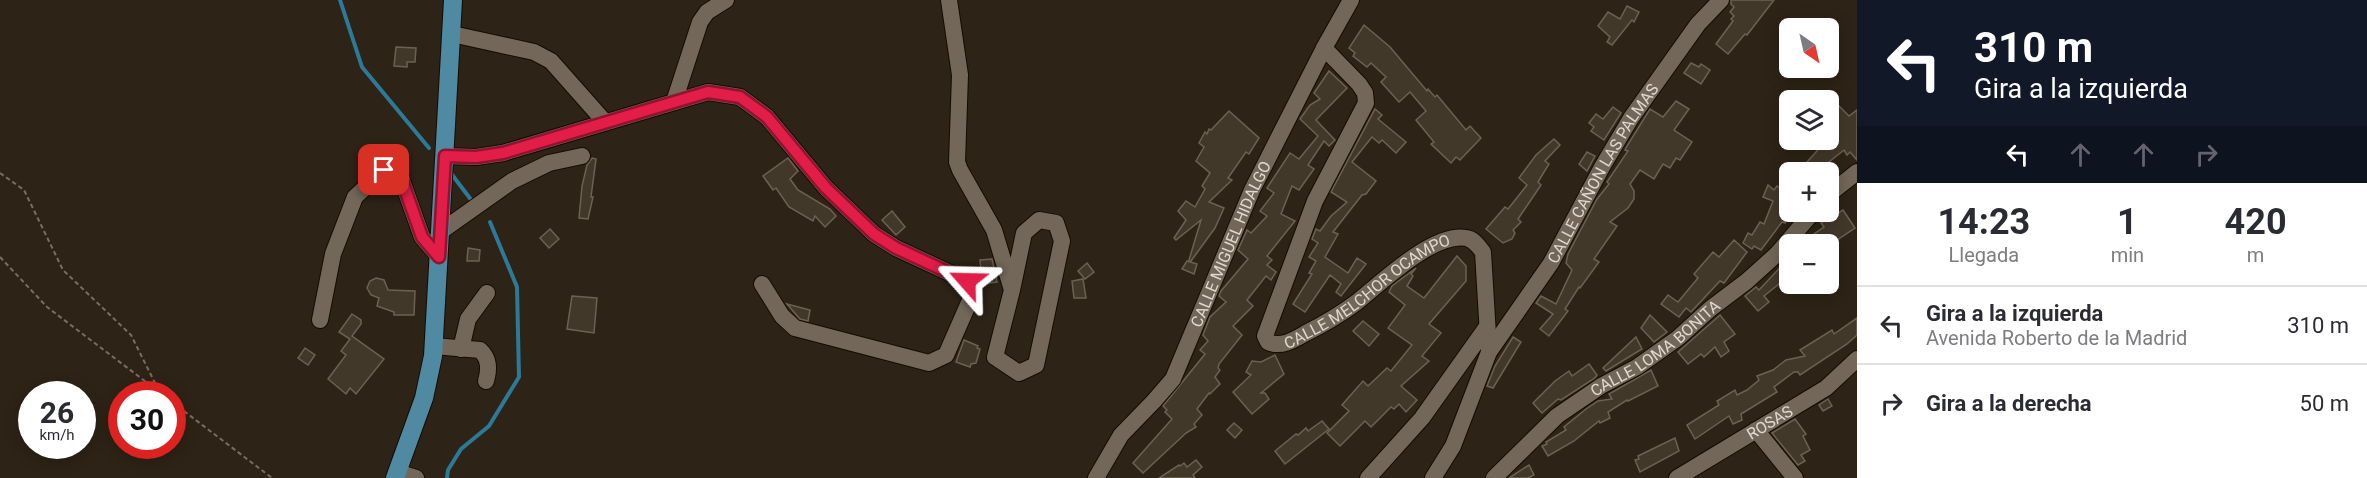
<!DOCTYPE html>
<html lang="es">
<meta charset="utf-8">
<style>
body{margin:0;font-family:Roboto,sans-serif;background:#f7f7f7;color:#2b2b33;height:100vh;display:flex;flex-direction:column;font-size:22px;white-space:nowrap}
*{box-sizing:border-box;margin:0}
p{font-size:20px;color:#7c7c81}
.icon{flex:none;width:33px;height:33px;fill:none;stroke:currentColor;stroke-width:2;stroke-linecap:round;stroke-linejoin:round}
.map{position:relative;flex:1;overflow:hidden}
.panel{display:flex;flex-direction:column;background:#fff;width:510px}
.panel>*{flex:none}
.hud{background:#111827;color:#fff;overflow:hidden}
.needle{width:39px;rotate:146deg}
.buttons{position:absolute;left:1779px;top:18px;display:grid;gap:12px}
.buttons a{display:grid;place-items:center;width:60px;height:60px;border-radius:9px;background:#fff;box-shadow:0 3px 15px #0003;font-size:30px}
.speed{position:absolute;left:18px;top:381px;display:flex;gap:12px;font-size:30px;font-weight:700;text-align:center}
.speed>*{display:grid;place-content:center;width:78px;height:78px;border-radius:50%;background:#fff;box-shadow:0 3px 15px #0003;line-height:1}
.speed small{font-size:15px;font-weight:400}
.speed .limit{border:9px solid #d22;background:#fff;color:#111}
.pin{position:absolute;display:grid;place-items:center;width:51px;height:51px;color:#fff;margin:-26px;border-radius:12px;box-shadow:0 3px 9px #0006}
.me{position:absolute;width:66px;margin:-33px;rotate:295deg;stroke-linejoin:round;filter:drop-shadow(0 0 4px #0008)}
.turn{display:flex;align-items:center;gap:21px;height:126px;padding:0 18px;font-size:27px}
.turn .icon{width:78px;height:78px;stroke-width:2.5}
.turn b{display:block;font-size:42px;line-height:51px}
.lanes{display:flex;align-items:center;height:57px;padding:0 18px;background:#0003;justify-content:center;gap:30px;direction:ltr}
.lanes .off{opacity:.35}
.eta{display:flex;justify-content:space-evenly;align-items:center;height:102px;text-align:center}
.eta b{font-size:36px;font-weight:700;line-height:42px}
ul{padding:0;list-style:none}
li{display:flex;align-items:center;gap:18px;height:78px;padding:0 18px;border-top:2px solid #e1e1e2}
li div{flex:1}
li b{display:block;font-size:22px}
li em{font-style:normal}
main{display:flex;flex:1;min-height:0}
.map>svg:first-child{display:block}
</style>
<main>
<div class="map">
<svg width="1857" height="478" viewBox="0 0 1857 478">
<rect width="100%" height="100%" fill="#2d2316"/>
<g fill="none" stroke-linecap="round" stroke-linejoin="round">
<g stroke="#2c7998" stroke-width="4">
<polyline points="340,0 362,67 429,148"/>
<polyline points="450,172 472,201"/>
<polyline points="447,478 448,470 461,449 489,426 519,377 517,287 490,222"/>
</g>
</g>
<g fill="#42382a" stroke="#6c6152" stroke-width="1.5">
<polygon points="1731,0 1774,0 1747,35 1745,34 1728,54 1716,44 1733,21 1731,19 1734,16 1730,12 1734,7 1731,4"/>
<polygon points="1627,6 1639,12 1634,22 1632,20 1612,45 1607,42 1610,37 1598,26 1608,12 1620,19"/>
<polygon points="1364,25 1390,47 1427,91 1428,89 1435,97 1437,95 1466,130 1470,126 1481,138 1460,160 1456,157 1451,163 1431,144 1434,142 1416,120 1426,111 1410,92 1399,102 1381,82 1386,77 1371,63 1367,67 1353,56 1355,53 1349,48"/>
<polygon points="396,47 416,48 415,62 407,62 407,67 394,66"/>
<polygon points="1691,63 1699,67 1701,64 1710,70 1701,84 1684,73"/>
<polygon points="1329,71 1347,88 1316,120 1335,140 1329,146 1324,141 1308,165 1314,169 1299,190 1292,186 1281,214 1295,221 1267,256 1272,260 1267,265 1276,272 1271,280 1266,276 1247,300 1253,306 1233,326 1242,335 1219,364 1218,368 1220,370 1215,377 1220,384 1210,394 1209,393 1197,409 1202,415 1194,424 1196,427 1186,433 1143,473 1133,463 1172,419 1165,412 1167,410 1163,406 1205,354 1200,350 1208,341 1203,335 1210,317 1226,302 1219,296 1221,291 1248,259 1238,250 1247,230 1251,233 1267,216 1260,211 1274,193 1267,188 1290,153 1299,159 1318,136 1300,119 1310,105 1320,99 1314,93"/>
<polygon points="1828,95 1849,116 1857,110 1857,160 1850,152 1847,155 1844,150 1824,166 1832,172 1798,172 1825,142 1823,140 1828,140 1828,135 1837,126 1828,118"/>
<polygon points="1676,101 1689,109 1674,130 1692,142 1680,160 1676,158 1670,168 1663,164 1654,179 1640,170 1630,184 1634,191 1634,199 1628,208 1610,222 1617,226 1594,259 1599,262 1580,288 1579,287 1565,309 1568,311 1549,336 1540,329 1553,314 1536,303 1541,296 1556,304 1572,270 1566,263 1568,254 1597,199 1609,184 1607,182 1628,151 1625,150 1627,146 1650,109 1663,117"/>
<polygon points="1613,107 1621,113 1604,140 1591,131 1594,127 1589,123 1596,114 1603,119"/>
<polygon points="1375,109 1382,115 1378,119 1406,142 1396,153 1382,140 1379,143 1372,137 1352,162 1376,181 1366,194 1362,195 1333,232 1338,234 1325,257 1348,273 1357,258 1366,264 1341,296 1336,292 1341,284 1330,275 1305,312 1293,304 1312,274 1309,273 1316,261 1309,257 1318,243 1312,239 1316,229 1320,231 1331,216 1347,202 1331,192"/>
<polygon points="1229,111 1259,138 1249,154 1246,152 1228,178 1232,180 1209,202 1224,208 1215,228 1191,261 1189,260 1201,220 1176,240 1174,238 1186,220 1178,211 1186,201 1195,207 1205,189 1202,186 1210,173 1196,161 1204,147 1199,143 1205,132 1207,134 1209,129 1211,130"/>
<polygon points="1554,139 1560,145 1545,161 1549,164 1538,182 1541,185 1518,219 1521,222 1513,230 1515,233 1512,239 1503,243 1486,229 1505,207 1508,209 1527,185 1519,178 1536,155"/>
<polygon points="1587,152 1595,156 1587,171 1579,164"/>
<polygon points="592,158 596,159 591,197 593,197 588,219 579,218 582,186 587,165"/>
<polygon points="788,158 798,171 790,179 798,190 830,209 836,216 825,227 815,216 813,221 789,207 776,188 773,190 763,176"/>
<polygon points="1790,174 1790,212 1785,223 1782,222 1761,250 1754,246 1752,249 1743,243 1748,233 1752,235 1760,222 1764,224 1773,201 1763,197 1768,185 1774,190 1777,186 1780,188"/>
<polygon points="1843,210 1855,228 1831,244 1799,244 1824,227 1821,223"/>
<polygon points="892,211 905,227 896,235 882,220"/>
<polygon points="550,229 559,239 549,248 540,238"/>
<polygon points="1734,240 1747,252 1724,283 1720,281 1691,312 1686,308 1679,317 1661,304 1668,295 1678,302 1698,278 1694,274 1713,252 1719,257"/>
<polygon points="468,248 480,250 479,261 467,261"/>
<polygon points="1457,256 1466,266 1466,281 1429,324 1441,333 1422,356 1429,361 1401,386 1417,400 1406,412 1399,404 1394,409 1391,407 1371,427 1365,421 1340,446 1327,433 1349,411 1342,405 1363,381 1368,386 1387,368 1391,371 1412,345 1388,328 1405,305 1389,292 1392,286 1416,268 1411,274 1413,276 1407,286 1424,298"/>
<polygon points="1790,257 1790,279 1782,287 1779,284 1764,296 1769,302 1758,311 1745,296 1756,287 1759,290"/>
<polygon points="992,259 997,282 982,284 980,260"/>
<polygon points="1187,261 1197,264 1194,274 1182,269"/>
<polygon points="1087,263 1094,272 1085,279 1078,271"/>
<polygon points="376,278 384,280 388,290 415,291 414,315 394,315 394,312 377,306 379,298 371,295 367,288 370,281"/>
<polygon points="1083,279 1086,298 1074,298 1072,281"/>
<polygon points="572,296 597,298 594,333 567,329"/>
<polygon points="787,304 810,310 808,321 800,319"/>
<polygon points="352,314 361,320 361,324 352,336 384,359 356,394 350,388 346,394 328,379 346,355 341,351 350,339 339,332"/>
<polygon points="1650,315 1667,332 1654,342 1641,328"/>
<polygon points="1720,315 1735,334 1724,342 1729,351 1721,357 1715,347 1704,357 1701,354 1688,364 1678,352"/>
<polygon points="1857,318 1857,335 1847,344 1800,375 1798,372 1794,372 1774,387 1777,392 1741,414 1742,420 1733,424 1729,416 1695,439 1687,425 1719,405 1717,401 1735,390 1737,395 1747,390 1759,380 1757,376 1773,370 1786,360 1805,356 1800,350 1832,330 1834,334"/>
<polygon points="1363,321 1379,334 1369,346 1353,331"/>
<polygon points="1513,337 1521,342 1493,388 1487,386 1495,366"/>
<polygon points="1636,337 1642,349 1606,371 1603,368"/>
<polygon points="964,340 978,346 977,348 980,349 976,363 971,364 970,367 956,362"/>
<polygon points="305,348 315,355 308,365 298,358"/>
<polygon points="1275,355 1284,374 1261,393 1265,393 1269,399 1252,414 1233,392 1251,375 1246,372 1252,361 1261,362"/>
<polygon points="1589,364 1597,375 1595,378 1561,400 1558,399 1542,413 1533,403 1555,381 1569,371 1572,376"/>
<polygon points="1651,370 1658,386 1628,401 1627,400 1608,412 1610,418 1600,423 1599,421 1574,441 1548,456 1542,446 1547,444 1546,442 1566,430 1564,427 1586,409 1598,401 1612,399 1609,394"/>
<polygon points="1828,399 1832,406 1823,411 1819,405"/>
<polygon points="1795,419 1806,434 1803,436 1810,450 1801,455 1805,461 1798,465 1772,433"/>
<polygon points="1322,421 1329,429 1285,464 1275,451 1296,434 1298,435 1306,428 1308,431"/>
<polygon points="1234,423 1242,430 1235,438 1227,430"/>
<polygon points="1675,438 1679,451 1640,472 1635,460 1639,459 1638,456"/>
<polygon points="1196,460 1202,467 1193,475 1195,478 1159,478 1179,465 1180,466 1184,463 1187,467"/>
<polygon points="1529,465 1534,475 1528,478 1509,478"/>
</g>
<g fill="none" stroke-linecap="round" stroke-linejoin="round">
<g stroke="#150c02" stroke-width="18">
<g id="minor">
<polyline points="949,0 960,75 957,162 960,170 994,230 1012,290 995,357 1019,373 1036,365 1062,241 1056,223 1039,220 1024,233 1012,290"/>
<polyline points="452,34 534,52 551,61 605,122"/>
<path id="s1" d="M1324 48 1359 84 1365 93 1366 103 1315 201 1265 336 1268 342C1281 348 1294 340 1306 333 1324 324 1341 314 1357 302 1381 283 1433 232 1466 238 1474 239 1478 246 1483 252L1489 352 1453 446 1433 478"/>
<polyline points="674,102 700,22 707,12 726,0"/>
<polyline points="445,156 476,157 503,153 708,92 740,97 767,117 826,188 874,234 896,248 967,281 971,298 946,355 929,363 795,328 782,316 762,284"/>
<polyline points="1828,195 1857,172"/>
<polyline points="440,232 512,181 549,163 582,156"/>
<polyline points="320,320 333,254 355,197 384,170 391,169 400,175 422,237 439,257"/>
<path d="M434 346 480 350C490 359 489 370 486 381"/>
<polyline points="461,349 468,319 487,293"/>
<path id="s2" d="M1489 352 1551 263 1602 167 1631 118 1698 24 1721 0"/>
<polyline points="1756,430 1795,478"/>
<polyline points="397,472 416,478"/>
<path id="s3" d="M1096 478 1121 435 1154 401 1173 379 1252 190 1324 48 1351 0"/>
<polyline points="1368,478 1422,418 1486,328"/>
<path id="s4" d="M1494 478 1557 416 1601 386 1637 367 1678 338 1710 309 1747 281 1777 254 1813 212"/>
<path id="s5" d="M1677 478 1826 388 1857 359"/>
</g>
</g>
<g stroke="#150c02" stroke-width="20">
<polyline id="major" points="395,478 424,398 433,356 453,0"/>
</g>
<g stroke="#776e63" stroke-width="2" stroke-dasharray="4.5 3" stroke-linecap="butt">
<polyline points="0,173 24,190 63,270 131,335 160,393"/>
<polyline points="0,257 47,307 162,394"/>
<polyline points="172,402 272,478"/>
</g>
<use href="#minor" stroke="#726758" stroke-width="16"/>
<use href="#major" stroke="#5089a2" stroke-width="18"/>
</g>
<g fill="none" stroke-linecap="round" stroke-linejoin="round">
<g stroke="#92132f" stroke-width="15">
<polyline id="route" points="384,170 392,169 400,175 422,237 439,257 445,156 476,157 503,153 708,92 740,97 767,117 826,188 874,234 896,248 967,281"/>
</g>
<use href="#route" stroke="#e11d48" stroke-width="10"/>
</g>
<g text-anchor="middle" dominant-baseline="central" stroke-width="6" stroke-linejoin="round" paint-order="stroke">
<g font-size="16" fill="#e0d9d1" stroke="#2d2316">
<text stroke="none"><textPath href="#s2" startOffset="212">CALLE CAÑON LAS PALMAS</textPath></text>
<text stroke="none"><textPath href="#s3" startOffset="273">CALLE MIGUEL HIDALGO</textPath></text>
<text stroke="none"><textPath href="#s1" startOffset="447">CALLE MELCHOR OCAMPO</textPath></text>
<text stroke="none"><textPath href="#s4" startOffset="208">CALLE LOMA BONITA</textPath></text>
<text stroke="none"><textPath href="#s5" startOffset="108">ROSAS</textPath></text>
</g>
</g>
</svg>
<div class="buttons">
<a><svg class="needle" viewBox="-14 -14 28 28"><path d="M0-13l5 13h-10z" fill="#e53935"/><path d="M0 13l5-13h-10z" fill="#7c7c81"/></svg></a>
<a><svg class="icon" aria-label="layers" viewBox="0 0 24 24"><path d="M12 4l9 5-9 5-9-5zM3 14l9 5 9-5"/></svg></a>
<a>+</a>
<a>−</a>
</div>
<div class="speed"><div>26<small>km/h</small></div><div class="limit">30</div></div>
<div class="pin" style="left:384px;top:170px;background:#d93025"><svg class="icon" aria-label="arrive" viewBox="0 0 24 24"><path d="M6 21V4h12l-3 4 3 4H6"/></svg></div>
<svg class="me" style="left:967px;top:281px" viewBox="-20 -20 40 40"><path d="M0-17L14 15 0 8-14 15z" fill="#e11d48" stroke="#fff" stroke-width="4"/></svg>
</div>
<section class="panel">
<div class="hud">
<div class="turn"><svg class="icon" aria-label="left" viewBox="0 0 24 24"><path d="M17 20v-9H6M10 6l-5 5 5 5"/></svg><div><b>310 m</b>Gira a la izquierda</div></div>
<div class="lanes"><svg class="icon" aria-label="left" viewBox="0 0 24 24"><path d="M17 20v-9H6M10 6l-5 5 5 5"/></svg><svg class="icon off" aria-label="ahead" viewBox="0 0 24 24"><path d="M12 20V5M6 11l6-6 6 6"/></svg><svg class="icon off" aria-label="ahead" viewBox="0 0 24 24"><path d="M12 20V5M6 11l6-6 6 6"/></svg><svg class="icon off" aria-label="right" viewBox="0 0 24 24"><path d="M7 20v-9h11M14 6l5 5-5 5"/></svg></div>
</div>
<div class="eta">
<div><b>14:23</b><p>Llegada</p></div>
<div><b>1</b><p>min</p></div>
<div><b>420</b><p>m</p></div>
</div>
<ul>
<li><svg class="icon" aria-label="left" viewBox="0 0 24 24"><path d="M17 20v-9H6M10 6l-5 5 5 5"/></svg><div><b>Gira a la izquierda</b><p>Avenida Roberto de la Madrid</p></div><em>310 m</em></li>
<li><svg class="icon" aria-label="right" viewBox="0 0 24 24"><path d="M7 20v-9h11M14 6l5 5-5 5"/></svg><div><b>Gira a la derecha</b></div><em>50 m</em></li>
</ul>
</section>
</main>
